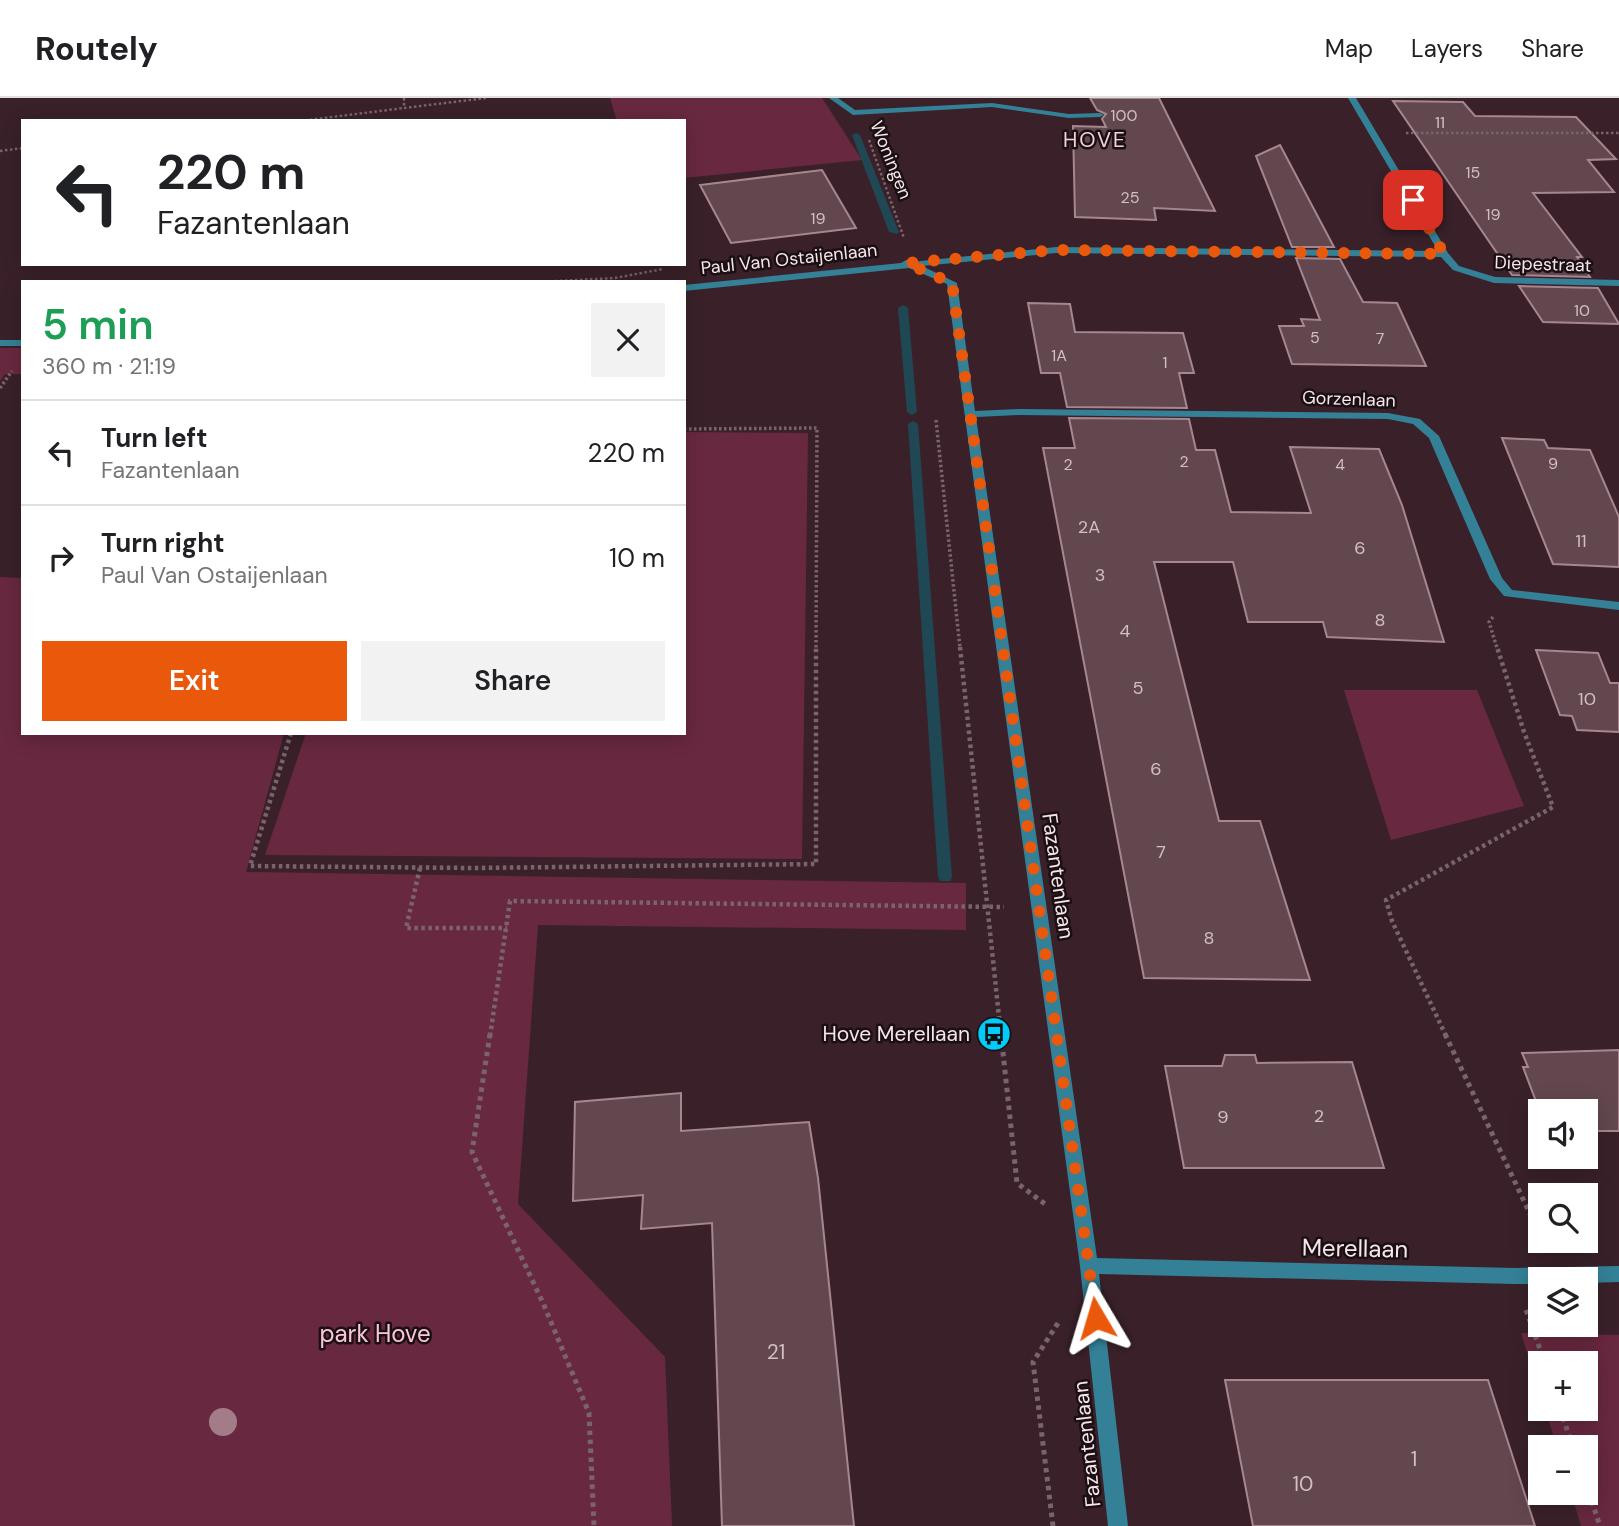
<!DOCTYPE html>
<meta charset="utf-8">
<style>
body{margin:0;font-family:"DM Sans",sans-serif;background:#f2f2f2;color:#202124;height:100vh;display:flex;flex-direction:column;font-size:26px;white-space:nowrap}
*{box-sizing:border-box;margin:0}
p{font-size:23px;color:#757577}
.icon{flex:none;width:38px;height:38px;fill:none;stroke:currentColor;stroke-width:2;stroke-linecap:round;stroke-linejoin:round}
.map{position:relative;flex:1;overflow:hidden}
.side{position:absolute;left:21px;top:182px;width:665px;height:455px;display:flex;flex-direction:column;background:#fff;border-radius:0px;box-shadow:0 4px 18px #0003}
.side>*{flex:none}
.hud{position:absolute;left:21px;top:21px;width:665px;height:147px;border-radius:0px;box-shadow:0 4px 18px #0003;background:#fff;color:#202124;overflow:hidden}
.buttons{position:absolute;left:1528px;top:1001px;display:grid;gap:14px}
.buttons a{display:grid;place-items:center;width:70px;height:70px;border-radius:0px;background:#fff;box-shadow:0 4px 18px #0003;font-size:35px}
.pin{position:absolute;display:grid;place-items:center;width:60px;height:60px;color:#fff;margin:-30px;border-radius:14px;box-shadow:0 4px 10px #0006}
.me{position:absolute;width:77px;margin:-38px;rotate:353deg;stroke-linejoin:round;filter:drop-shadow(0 0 5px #0008)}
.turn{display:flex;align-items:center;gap:24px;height:147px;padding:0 21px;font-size:32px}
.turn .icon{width:91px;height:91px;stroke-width:2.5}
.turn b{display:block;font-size:49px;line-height:60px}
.round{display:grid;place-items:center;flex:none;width:74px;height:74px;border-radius:0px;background:#f2f2f2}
.head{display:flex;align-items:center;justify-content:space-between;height:119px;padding:0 21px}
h1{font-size:42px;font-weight:600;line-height:52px;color:#1e9e55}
.button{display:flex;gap:14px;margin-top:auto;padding:14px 21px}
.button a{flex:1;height:80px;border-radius:0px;background:#ea580c;color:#fff;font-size:28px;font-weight:600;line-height:80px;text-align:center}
.button a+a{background:#f2f2f2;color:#202124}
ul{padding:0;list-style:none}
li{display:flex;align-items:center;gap:21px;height:105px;padding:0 21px;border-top:2px solid #e0e0e0}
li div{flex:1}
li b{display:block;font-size:26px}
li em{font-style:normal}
header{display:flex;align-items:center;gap:42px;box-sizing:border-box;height:98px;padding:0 35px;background:#fff;border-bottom:2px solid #e0e0e0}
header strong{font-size:33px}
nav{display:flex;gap:38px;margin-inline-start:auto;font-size:24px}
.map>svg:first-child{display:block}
</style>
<header>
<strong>Routely</strong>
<nav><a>Map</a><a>Layers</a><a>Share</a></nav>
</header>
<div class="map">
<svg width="1619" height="1428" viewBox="0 0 1619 1428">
<rect width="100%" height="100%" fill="#3a2129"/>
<g fill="#682840">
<polygon points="610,0 822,0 862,62 684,80 684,23 617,23"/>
<polygon points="0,250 23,250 23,276 5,276 0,283"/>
<polygon points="684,334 808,335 802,761 265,757 306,635 684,635"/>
<polygon points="0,479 23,480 23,635 284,635 246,774 966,785 966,832 538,827 518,1106 665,1259 672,1428 0,1428"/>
<polygon points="1344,592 1477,592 1524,708 1391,742"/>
<polygon points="1521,1235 1619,1237 1619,1428 1581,1428 1571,1395 1586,1395 1586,1349 1557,1349 1545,1311 1586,1311 1586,1265 1540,1265 1540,1296"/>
</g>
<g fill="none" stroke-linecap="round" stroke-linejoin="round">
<g fill="#204754" fill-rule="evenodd">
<polygon points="856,35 860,37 899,134 897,136 889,134 852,37"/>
<polygon points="903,207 908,210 917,314 912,317 907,314 898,210"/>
<polygon points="913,323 918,326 952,779 950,783 940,783 938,779 908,326"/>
</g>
</g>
<g fill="#63474f" stroke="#a6868f" stroke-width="2">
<polygon points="1090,0 1159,0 1215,113 1154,110 1156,122 1075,119 1073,28 1106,29 1102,21 1106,16 1097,12"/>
<polygon points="1393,3 1463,4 1475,18 1576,19 1616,61 1588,62 1614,94 1533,95 1582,159 1577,159 1590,179 1512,177"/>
<polygon points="1280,47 1334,149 1292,149 1256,58"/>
<polygon points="822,72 856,130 731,145 700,87"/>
<polygon points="1296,160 1340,161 1363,204 1397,205 1426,268 1292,266 1279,228 1304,228 1301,221 1320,222"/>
<polygon points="1519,188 1598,190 1619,226 1543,224"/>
<polygon points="1028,205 1070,206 1075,234 1183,235 1194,275 1179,275 1187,310 1067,309 1060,275 1041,275"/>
<polygon points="1069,320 1189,321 1196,352 1215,352 1231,414 1311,415 1290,349 1379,351 1402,407 1444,544 1327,539 1323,524 1248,524 1233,464 1154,464 1219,723 1260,723 1310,882 1144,880 1043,350 1075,350"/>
<polygon points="1502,340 1544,342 1548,350 1590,352 1619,419 1619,469 1553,466"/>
<polygon points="1536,552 1598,555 1610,585 1619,585 1619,634 1577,632 1572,618 1560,617"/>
<polygon points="1619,952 1619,1033 1586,1033 1586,1013 1540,1014 1523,969 1528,969 1522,955"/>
<polygon points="1225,957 1255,957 1257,965 1352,964 1384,1070 1184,1070 1165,968 1222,968"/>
<polygon points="681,995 681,1033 809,1024 818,1080 854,1428 722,1428 712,1125 641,1131 643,1097 573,1103 575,1004"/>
<polygon points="1225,1282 1488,1282 1535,1428 1253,1428"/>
</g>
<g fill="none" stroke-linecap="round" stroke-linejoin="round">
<g stroke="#7a646b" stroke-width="2.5" stroke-dasharray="2.5 2.5" stroke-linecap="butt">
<polyline points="404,0 404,10 486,0"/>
<polyline points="300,23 404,10"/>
<polyline points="1406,35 1619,35"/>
<polyline points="869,42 904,140"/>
<polyline points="0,53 23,50"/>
<polyline points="535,184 615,180 663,171"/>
</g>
<g stroke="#7a646b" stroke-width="3.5" stroke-dasharray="2.5 2.5" stroke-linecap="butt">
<polyline points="0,290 12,273"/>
<polyline points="936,322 960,550"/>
<polyline points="684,331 817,330 816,550"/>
<polyline points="1493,519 1489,524 1497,550"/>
</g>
<g stroke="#7a646b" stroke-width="4.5" stroke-dasharray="3.5 3.5" stroke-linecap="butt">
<polyline points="960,549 1001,938"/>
<polyline points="291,635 250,768 474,770 816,766 816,549"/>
<polyline points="420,770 406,830 507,830"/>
<polyline points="490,938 510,803 1004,809"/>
<polyline points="1446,938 1392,823 1386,802 1553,709 1524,634 1497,549"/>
</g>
<g stroke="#7a646b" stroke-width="5" stroke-dasharray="4.5 4.5" stroke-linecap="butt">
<polyline points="490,936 472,1054 543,1205 589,1315 594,1428"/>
<polyline points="1001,936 1017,1085 1045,1106"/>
<polyline points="1445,936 1540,1137"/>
<polyline points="1526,1212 1545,1265"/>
<polyline points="1560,1311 1573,1349"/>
<polyline points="1586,1386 1600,1428"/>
<polyline points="1053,1428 1033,1264 1058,1225"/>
</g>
<polygon fill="#348097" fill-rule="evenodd" points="829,0 838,0 855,12 992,5 1069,16 1100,15 1104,17 1100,19 1069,20 992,9 853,17"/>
<g fill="#348097" fill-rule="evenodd">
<polygon points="1348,0 1356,0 1448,155 1459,168 1495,179 1619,182 1619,188 1494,185 1453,172 1441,159 1056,155 922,168 957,185 975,313 1020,311 1388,315 1420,321 1439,338 1502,480 1512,492 1619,504 1619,512 1504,498 1490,481 1429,340 1413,326 1388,321 1020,317 976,319 1097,1160 1515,1170 1619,1168 1619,1184 1586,1185 1586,1181 1540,1181 1540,1186 1515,1186 1099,1176 1128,1428 1108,1428 1080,1168 947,186 909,170 684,193 684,187 901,165 906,162 911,164 1056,149 1438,153"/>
<rect x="0" y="242" width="23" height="6"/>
</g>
</g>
<circle fill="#a47c88" cx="223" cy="1324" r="14"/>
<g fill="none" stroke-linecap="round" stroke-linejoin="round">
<polyline stroke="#ea580c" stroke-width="12" stroke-dasharray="0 21.6" points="1096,1220 952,185 906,165 1056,152 1444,156 1413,102"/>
</g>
<defs>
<g id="bus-disc" transform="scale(1.75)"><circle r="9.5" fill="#00cbf9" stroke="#1a0f12"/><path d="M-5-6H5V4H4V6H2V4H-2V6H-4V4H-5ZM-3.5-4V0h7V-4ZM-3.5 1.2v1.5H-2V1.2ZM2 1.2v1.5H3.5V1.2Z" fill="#111"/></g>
</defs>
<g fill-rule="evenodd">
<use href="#bus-disc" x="994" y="936"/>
</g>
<g text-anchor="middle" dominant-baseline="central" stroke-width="5" stroke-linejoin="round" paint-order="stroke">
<g font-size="16" fill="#d2bec3">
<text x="1124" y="17">100</text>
<text x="1440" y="24">11</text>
<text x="1473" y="74">15</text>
<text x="1130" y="99">25</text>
<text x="1493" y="116">19</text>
<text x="818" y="120">19</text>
<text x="1582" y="212">10</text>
<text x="1315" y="239">5</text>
<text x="1380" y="240">7</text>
<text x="1059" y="257">1A</text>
<text x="1165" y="264">1</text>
<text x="1184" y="363">2</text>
<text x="1553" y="365">9</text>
<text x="1068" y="366">2</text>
<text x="1340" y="366">4</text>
</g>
<g font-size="18" fill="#f7e5ea" stroke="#1a0f12">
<text transform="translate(891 62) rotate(68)">Woningen</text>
<text transform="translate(789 161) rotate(-6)">Paul Van Ostaijenlaan</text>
<text transform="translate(1543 166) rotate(2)">Diepestraat</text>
<text transform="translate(1349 301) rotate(2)">Gorzenlaan</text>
</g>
<g font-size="18" fill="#d2bec3">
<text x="1089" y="429">2A</text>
<text x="1581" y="443">11</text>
<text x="1360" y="450">6</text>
<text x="1100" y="477">3</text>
<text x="1380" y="522">8</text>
<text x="1125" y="533">4</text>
<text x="1138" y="590">5</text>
<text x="1587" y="601">10</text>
<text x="1156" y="671">6</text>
<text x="1161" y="754">7</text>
<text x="1209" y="840">8</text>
<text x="1319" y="1018">2</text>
<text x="1223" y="1019">9</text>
</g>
<g font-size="21" letter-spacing="2" fill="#f3d0da" stroke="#1a0f12">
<text x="1095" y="42">HOVE</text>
</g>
<g font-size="21" fill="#f7e5ea" stroke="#1a0f12">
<text transform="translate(1058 778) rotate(82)">Fazantenlaan</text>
<text transform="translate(1087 1346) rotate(-96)">Fazantenlaan</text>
</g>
<g font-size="21" fill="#f7e5ea" stroke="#1a0f12" text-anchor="end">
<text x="970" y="936">Hove Merellaan</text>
</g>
<g font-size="21" fill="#d2bec3">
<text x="776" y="1254">21</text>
<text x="1414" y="1361">1</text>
<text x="1303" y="1386">10</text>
</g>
<g font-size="24" fill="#f7e5ea" stroke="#1a0f12">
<text transform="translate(1355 1150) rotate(1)">Merellaan</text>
</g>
<g font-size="24" fill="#fbc7d6" stroke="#1a0f12">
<text x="375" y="1235">park Hove</text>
</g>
</g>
</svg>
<div class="buttons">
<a><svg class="icon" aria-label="sound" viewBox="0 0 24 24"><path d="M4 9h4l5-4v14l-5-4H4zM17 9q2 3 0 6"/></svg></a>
<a><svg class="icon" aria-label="search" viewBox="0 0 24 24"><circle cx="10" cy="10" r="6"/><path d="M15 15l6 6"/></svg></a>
<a><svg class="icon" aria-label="layers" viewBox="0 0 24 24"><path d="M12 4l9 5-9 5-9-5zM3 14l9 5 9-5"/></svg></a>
<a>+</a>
<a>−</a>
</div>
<div class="pin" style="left:1413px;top:102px;background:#d93025"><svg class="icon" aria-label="arrive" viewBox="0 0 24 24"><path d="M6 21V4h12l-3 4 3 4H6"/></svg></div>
<svg class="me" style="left:1096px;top:1220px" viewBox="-20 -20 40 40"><path d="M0-17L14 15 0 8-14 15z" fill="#ea580c" stroke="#fff" stroke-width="4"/></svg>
<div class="hud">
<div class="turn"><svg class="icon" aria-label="left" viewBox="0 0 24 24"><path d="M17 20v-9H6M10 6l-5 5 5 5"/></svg><div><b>220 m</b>Fazantenlaan</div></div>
</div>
<section class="side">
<div class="head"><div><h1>5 min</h1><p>360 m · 21:19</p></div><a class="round"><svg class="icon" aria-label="close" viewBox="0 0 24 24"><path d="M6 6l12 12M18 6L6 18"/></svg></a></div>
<ul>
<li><svg class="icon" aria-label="left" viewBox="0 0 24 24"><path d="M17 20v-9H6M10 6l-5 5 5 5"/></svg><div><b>Turn left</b><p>Fazantenlaan</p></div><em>220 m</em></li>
<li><svg class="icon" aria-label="right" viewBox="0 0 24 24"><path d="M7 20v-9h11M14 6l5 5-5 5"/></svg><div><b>Turn right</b><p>Paul Van Ostaijenlaan</p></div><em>10 m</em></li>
</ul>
<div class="button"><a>Exit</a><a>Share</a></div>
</section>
</div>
